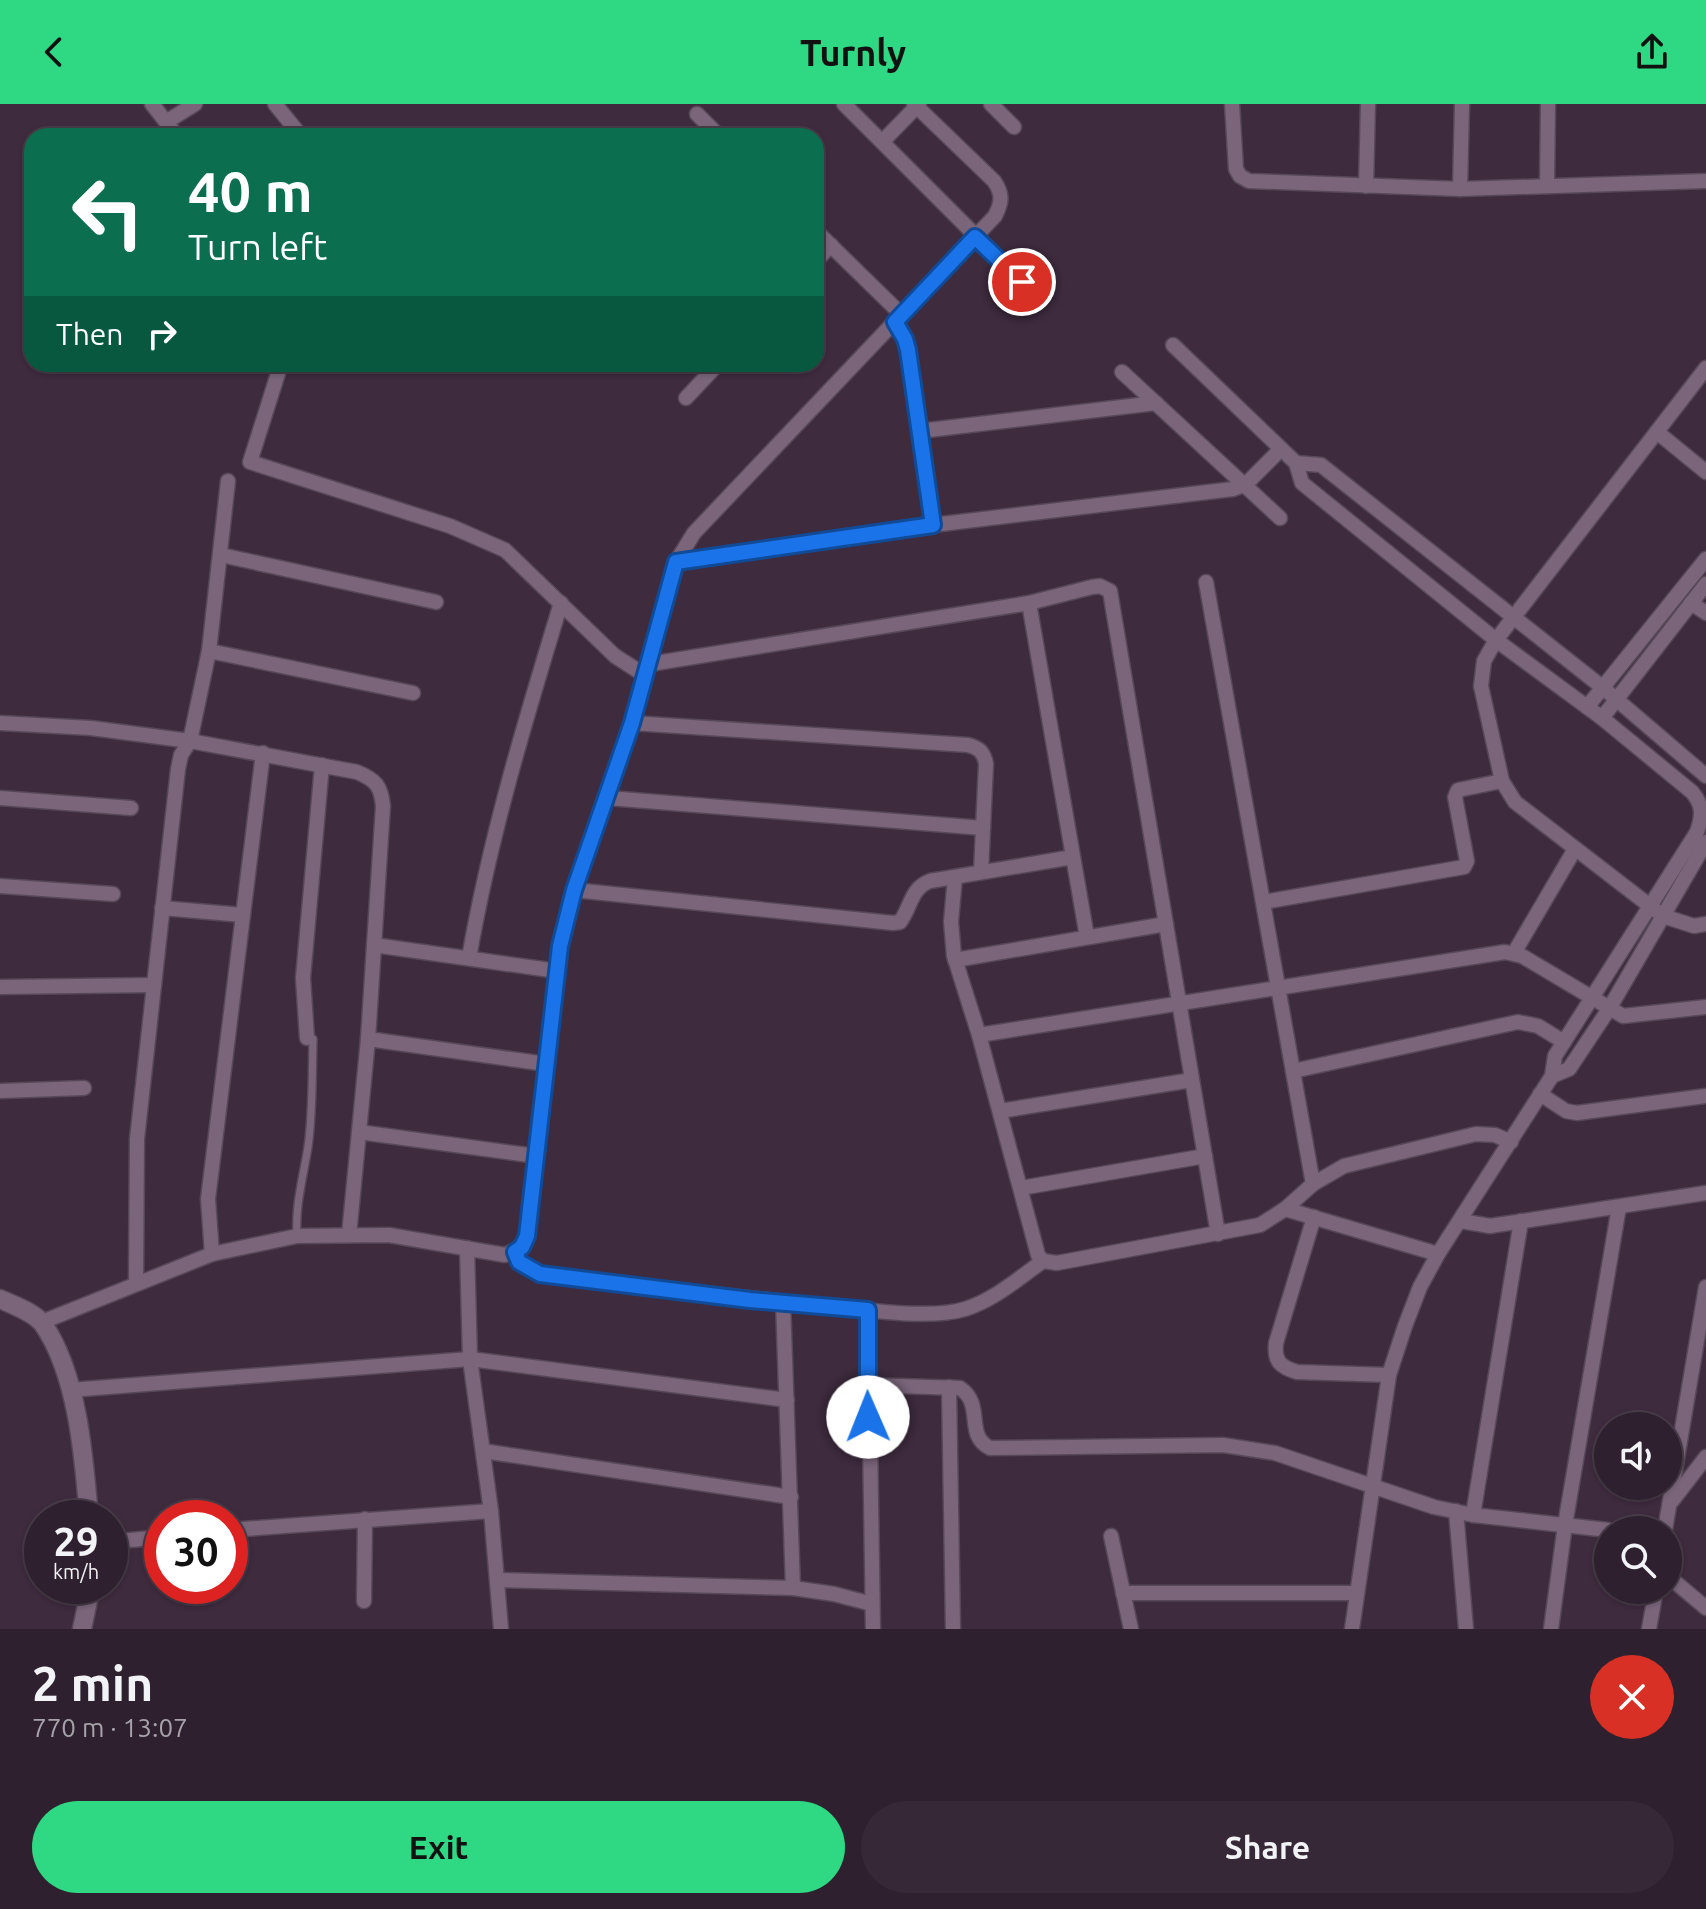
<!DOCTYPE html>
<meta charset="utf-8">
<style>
body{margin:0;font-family:Ubuntu,sans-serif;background:#362836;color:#f1f3f6;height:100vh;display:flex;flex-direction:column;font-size:30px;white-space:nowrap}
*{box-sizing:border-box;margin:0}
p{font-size:26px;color:#a7a3aa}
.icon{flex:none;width:44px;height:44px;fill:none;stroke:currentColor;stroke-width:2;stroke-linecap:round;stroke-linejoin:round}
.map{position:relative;height:1525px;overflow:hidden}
.sheet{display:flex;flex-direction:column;background:#2e202e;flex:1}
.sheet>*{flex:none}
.top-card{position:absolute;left:24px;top:24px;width:800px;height:244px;border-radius:24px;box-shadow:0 2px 6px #0004,0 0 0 2px #493e4a;background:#0b6e4f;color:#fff;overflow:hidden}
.tools{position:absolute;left:1594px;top:1308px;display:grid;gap:16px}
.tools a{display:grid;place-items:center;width:88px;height:88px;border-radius:50%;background:#2e202e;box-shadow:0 2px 6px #0004,0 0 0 2px #493e4a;font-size:40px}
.speed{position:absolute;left:24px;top:1396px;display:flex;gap:16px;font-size:40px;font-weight:700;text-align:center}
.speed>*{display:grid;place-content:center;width:104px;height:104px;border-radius:50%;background:#2e202e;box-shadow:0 2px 6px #0004,0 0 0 2px #493e4a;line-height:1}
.speed small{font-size:20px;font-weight:400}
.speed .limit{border:12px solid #d22;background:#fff;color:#111}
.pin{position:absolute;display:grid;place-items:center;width:68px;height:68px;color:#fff;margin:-34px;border:4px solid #fff;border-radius:50%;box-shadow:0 2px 8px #0007}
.me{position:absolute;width:88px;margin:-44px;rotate:359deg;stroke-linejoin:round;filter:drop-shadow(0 0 6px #0008)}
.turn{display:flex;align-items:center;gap:28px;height:168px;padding:0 32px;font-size:36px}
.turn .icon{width:104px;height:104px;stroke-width:2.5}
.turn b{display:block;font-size:56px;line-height:68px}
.then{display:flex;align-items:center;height:76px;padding:0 32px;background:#0003;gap:16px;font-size:30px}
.round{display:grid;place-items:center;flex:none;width:84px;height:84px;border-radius:42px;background:#362836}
.summary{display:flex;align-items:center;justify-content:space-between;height:136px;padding:0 32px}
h1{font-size:48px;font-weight:600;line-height:60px}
.button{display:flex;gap:16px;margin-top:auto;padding:16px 32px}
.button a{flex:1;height:92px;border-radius:48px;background:#2fd883;color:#111;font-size:32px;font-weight:600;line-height:92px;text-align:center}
.button a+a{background:#362836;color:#f1f3f6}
header{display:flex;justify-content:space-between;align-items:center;height:104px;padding:0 32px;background:#2fd883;color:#111;font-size:36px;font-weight:600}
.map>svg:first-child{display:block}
</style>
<header><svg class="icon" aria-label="back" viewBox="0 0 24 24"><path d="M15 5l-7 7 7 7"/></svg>Turnly<svg class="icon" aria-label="share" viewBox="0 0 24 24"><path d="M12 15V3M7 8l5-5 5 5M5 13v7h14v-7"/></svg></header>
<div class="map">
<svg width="1706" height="1525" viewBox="0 0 1706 1525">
<rect width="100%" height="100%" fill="#3e2b3e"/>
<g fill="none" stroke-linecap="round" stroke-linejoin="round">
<g stroke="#574858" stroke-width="10">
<path id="lane" d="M297 1132C295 1101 303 1074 308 1043 313 1008 312 971 313 935"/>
</g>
<g stroke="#574858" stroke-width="17">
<g id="street">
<polyline points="152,0 177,32"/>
<polyline points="275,0 301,32"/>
<polyline points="844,0 1022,178"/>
<polyline points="991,0 1014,23"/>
<polyline points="1232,0 1236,65 1240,72 1249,77 1460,85 1706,77"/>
<polyline points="697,10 719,32"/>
<polyline points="166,18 195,0"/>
<polyline points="883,37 919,0"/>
<polyline points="1366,82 1368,0"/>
<polyline points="1547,82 1548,0"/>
<polyline points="1460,85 1462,0"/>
<polyline points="816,127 902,211"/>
<polyline points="816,157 831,141"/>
<polyline points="895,218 905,235 908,246 933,421"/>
<path d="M1173 241 1296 359 1302 379 1496 536 1602 614 1692 688C1703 701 1703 711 1697 728L1555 952 1552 972 1438 1150 1420 1183 1405 1222 1389 1271 1352 1525"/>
<polyline points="281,260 250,358 450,422 505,446 615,552 646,572"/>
<polyline points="1706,264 1496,536 1484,557 1481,582 1502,677 1515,698 1663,812 1694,822 1706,820"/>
<polyline points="1122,268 1280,414"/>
<polyline points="686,294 718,260"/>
<polyline points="920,327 1156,299"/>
<polyline points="1657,328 1706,368"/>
<polyline points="1296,359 1321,361 1602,583 1706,672"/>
<polyline points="221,451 436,498"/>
<polyline points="676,458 933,421 1233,385 1246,380 1281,345"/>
<polyline points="1206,478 1313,1080"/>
<polyline points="1029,499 1087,833"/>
<polyline points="1691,499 1706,509"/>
<polyline points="209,547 413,589"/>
<polyline points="650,560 1029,499 1092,483 1100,482 1110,487 1218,1130"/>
<polyline points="1587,603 1706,455"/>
<polyline points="1602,614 1706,480"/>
<polyline points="0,619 91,624 190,637 209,547 228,377"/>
<path d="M632 619 968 641C979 644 984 648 986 660L981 768"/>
<polyline points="0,694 131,704"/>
<polyline points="608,694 983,724"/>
<polyline points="955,773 951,818 954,852 979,931 1038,1151 1043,1157 1057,1159 1260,1121 1285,1105 1313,1080 1344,1062 1476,1030 1495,1031 1511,1038"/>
<polyline points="0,782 113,790"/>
<path d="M574 786 893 819 900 818C911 803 911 784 930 777L1073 753"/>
<polyline points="1264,798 1464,763 1467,757 1455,693 1458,686 1502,677"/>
<polyline points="162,804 243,811"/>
<polyline points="374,841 557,867"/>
<polyline points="1514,849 1575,745"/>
<path d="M469 854C490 733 525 617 561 499"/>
<polyline points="955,856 1166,820"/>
<polyline points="0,883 154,881"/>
<polyline points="979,931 1505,848 1522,852 1623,912 1706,903"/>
<polyline points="307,934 303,874 322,661"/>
<polyline points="368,935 546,960"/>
<polyline points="1293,967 1518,918 1538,922 1564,938"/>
<polyline points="1552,972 1569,965 1609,905 1706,738"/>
<polyline points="0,987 84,984"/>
<polyline points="1540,990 1566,1007 1577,1009 1706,992"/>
<polyline points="1000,1007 1192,976"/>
<polyline points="359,1028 536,1052"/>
<polyline points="1021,1084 1205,1052"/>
<polyline points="1285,1105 1438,1150"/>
<path d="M1314 1113 1276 1239C1274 1257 1280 1263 1297 1268L1389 1271"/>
<polyline points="1461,1117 1490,1122 1706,1089"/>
<polyline points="467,1144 470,1255 491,1407 501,1525"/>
<path d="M515 1148 519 1158 540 1170C639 1182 738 1194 838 1203 872 1207 933 1215 965 1205 994 1196 1019 1174 1043 1157"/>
<polyline points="212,1150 208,1095 263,649"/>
<path d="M136 1179 137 1035 178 665 181 651 190 637 357 668C376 676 381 682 383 702L368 935 349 1131"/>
<polyline points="783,1198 793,1484"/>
<polyline points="868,1206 873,1525"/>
<path d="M42 1218 212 1150 297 1132 389 1131 505 1151 522 1143 527 1132 560 842 574 786 632 619 676 458 694 429 995 112C1002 98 1003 90 994 77L914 0"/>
<path d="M867 1281 960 1284C985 1301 964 1331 990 1344L1223 1341 1275 1349 1434 1403 1473 1411 1608 1426"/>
<polyline points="949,1283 953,1525"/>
<polyline points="70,1286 470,1255 787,1296"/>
<polyline points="483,1347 791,1393"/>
<polyline points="1672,1397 1706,1353"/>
<polyline points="1456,1407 1466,1525"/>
<polyline points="1473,1411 1521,1117"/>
<polyline points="230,1426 491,1407"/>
<polyline points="1665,1426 1706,1183"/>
<polyline points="1111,1432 1131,1525"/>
<polyline points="110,1438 162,1433"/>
<polyline points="1668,1472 1706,1504"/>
<polyline points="497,1476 793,1484 834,1490 872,1500"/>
<polyline points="1123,1489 1357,1489"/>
<polyline points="364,1497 365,1415"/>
<polyline points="1551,1525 1565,1421 1619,1103"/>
<polyline points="1649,1525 1656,1486"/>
</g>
</g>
<g stroke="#574858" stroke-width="21">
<g id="secondary">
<path d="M0 1195C13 1201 34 1208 43 1220 78 1271 84 1354 89 1414"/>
<polyline points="82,1525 91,1482"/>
</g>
</g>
<use href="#lane" stroke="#7a657b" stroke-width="7"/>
<use href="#street" stroke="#7a657b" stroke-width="14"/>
<use href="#secondary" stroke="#7a657b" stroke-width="18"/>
</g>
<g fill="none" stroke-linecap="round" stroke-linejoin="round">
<g stroke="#114b97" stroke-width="20">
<polyline id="route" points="868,1313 868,1206 750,1196 540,1170 519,1158 515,1148 522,1143 527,1132 560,842 574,786 632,619 676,458 933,421 908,246 905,235 895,218 975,133 1022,178"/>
</g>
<use href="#route" stroke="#1a73e8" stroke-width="14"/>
</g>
</svg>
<div class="tools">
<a><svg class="icon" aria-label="sound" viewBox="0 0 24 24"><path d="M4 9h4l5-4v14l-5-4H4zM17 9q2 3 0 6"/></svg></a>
<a><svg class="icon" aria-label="search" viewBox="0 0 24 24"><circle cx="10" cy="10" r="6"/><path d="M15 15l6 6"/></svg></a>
</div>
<div class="speed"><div>29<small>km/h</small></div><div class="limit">30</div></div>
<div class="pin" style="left:1022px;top:178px;background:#d93025"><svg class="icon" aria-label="arrive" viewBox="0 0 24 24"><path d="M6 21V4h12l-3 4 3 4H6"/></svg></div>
<svg class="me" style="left:868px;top:1313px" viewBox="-20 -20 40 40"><circle r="19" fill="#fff"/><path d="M0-13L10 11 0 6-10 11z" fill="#1a73e8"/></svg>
<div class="top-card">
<div class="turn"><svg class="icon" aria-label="left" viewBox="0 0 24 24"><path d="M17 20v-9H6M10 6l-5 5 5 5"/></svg><div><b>40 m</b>Turn left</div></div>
<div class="then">Then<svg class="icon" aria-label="right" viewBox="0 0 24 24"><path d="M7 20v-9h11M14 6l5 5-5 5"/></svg></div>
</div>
</div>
<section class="sheet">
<div class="summary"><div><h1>2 min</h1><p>770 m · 13:07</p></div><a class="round" style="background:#d93025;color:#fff"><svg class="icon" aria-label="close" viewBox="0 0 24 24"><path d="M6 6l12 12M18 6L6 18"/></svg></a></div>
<div class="button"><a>Exit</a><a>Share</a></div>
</section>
